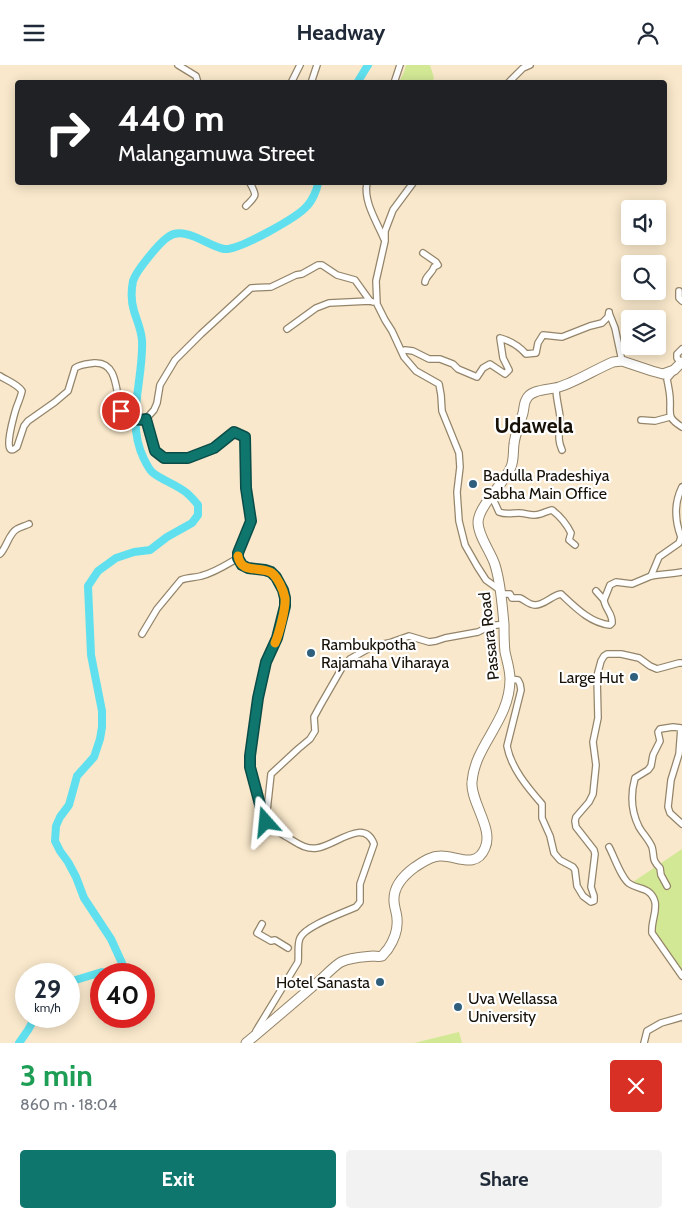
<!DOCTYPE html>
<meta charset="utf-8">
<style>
body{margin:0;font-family:Cabin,sans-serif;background:#f2f2f3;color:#1f2937;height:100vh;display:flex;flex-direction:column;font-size:19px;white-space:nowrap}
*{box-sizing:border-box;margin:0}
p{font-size:16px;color:#747a83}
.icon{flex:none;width:28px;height:28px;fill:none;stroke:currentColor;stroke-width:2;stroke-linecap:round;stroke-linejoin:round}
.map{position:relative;height:978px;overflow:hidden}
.side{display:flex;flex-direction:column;background:#fff;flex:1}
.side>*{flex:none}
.guide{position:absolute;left:15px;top:15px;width:652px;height:105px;border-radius:5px;box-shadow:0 2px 12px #0003;background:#202124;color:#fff;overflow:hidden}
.tools{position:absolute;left:621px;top:135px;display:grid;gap:10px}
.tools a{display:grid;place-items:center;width:45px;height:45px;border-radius:5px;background:#fff;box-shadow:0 2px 12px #0003;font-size:25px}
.speed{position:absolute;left:15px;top:898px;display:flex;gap:10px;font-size:25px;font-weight:700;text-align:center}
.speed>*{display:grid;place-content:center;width:65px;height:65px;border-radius:50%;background:#fff;box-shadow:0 2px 12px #0003;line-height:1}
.speed small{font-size:12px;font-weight:400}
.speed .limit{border:8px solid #d22;background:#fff;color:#111}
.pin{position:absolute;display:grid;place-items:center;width:42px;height:42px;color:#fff;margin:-21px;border:2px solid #fff;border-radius:50%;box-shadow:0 1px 5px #0007}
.me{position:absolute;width:55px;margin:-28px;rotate:342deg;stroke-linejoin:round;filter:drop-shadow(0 0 4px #0008)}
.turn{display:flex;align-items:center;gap:18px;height:105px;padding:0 20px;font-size:22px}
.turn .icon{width:65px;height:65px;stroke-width:2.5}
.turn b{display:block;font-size:35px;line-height:42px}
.round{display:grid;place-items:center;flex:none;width:52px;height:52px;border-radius:5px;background:#f2f2f3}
.overview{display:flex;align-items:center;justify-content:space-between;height:85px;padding:0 20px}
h1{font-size:30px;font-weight:800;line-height:38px;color:#1e9e55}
.action{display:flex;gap:10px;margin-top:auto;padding:10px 20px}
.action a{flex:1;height:58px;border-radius:5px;background:#0f766e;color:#fff;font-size:20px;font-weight:800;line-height:58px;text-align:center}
.action a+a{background:#f2f2f3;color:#1f2937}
header{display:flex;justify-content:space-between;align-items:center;height:65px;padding:0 20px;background:#fff;font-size:22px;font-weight:800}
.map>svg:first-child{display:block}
</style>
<header><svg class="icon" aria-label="menu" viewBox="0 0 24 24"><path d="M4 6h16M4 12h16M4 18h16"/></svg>Headway<svg class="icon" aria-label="person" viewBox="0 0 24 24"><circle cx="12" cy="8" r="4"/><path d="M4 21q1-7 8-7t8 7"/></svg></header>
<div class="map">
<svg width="682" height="978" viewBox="0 0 682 978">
<rect width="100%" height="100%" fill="#f9e8cb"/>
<g fill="#d2e895">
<polygon points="406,0 430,0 434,13 432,17 399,17 404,7"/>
<polygon points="682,784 682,911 652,868 655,848 650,828 630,819"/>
<polygon points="459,967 462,978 413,978 414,978"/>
</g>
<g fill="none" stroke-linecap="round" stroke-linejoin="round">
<g stroke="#60e0ee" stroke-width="8">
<polyline points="357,18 368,0"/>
<path d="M127 909 111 874 84 833 76 812 68 797 60 786 55 776 56 761 60 752 69 740 77 711 94 692 100 674 102 662V646L91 590 88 521 98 506 116 493 134 487 150 485 167 472 192 458 198 450V440C195 436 191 432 188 429 178 420 161 415 152 407 149 404 146 398 144 394 125 356 144 314 142 275 141 264 137 256 134 246 131 236 131 226 133 216 136 206 159 178 168 172 184 160 208 181 224 184 238 186 298 152 307 141 312 136 317 125 318 118"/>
<polyline points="69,917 102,907 103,909"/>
<polyline points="19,978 28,965 36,951"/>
</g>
<g stroke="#94856a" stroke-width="8">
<g id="minor">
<polyline points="178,0 196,11 198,18"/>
<polyline points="291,18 300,0"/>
<polyline points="311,18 317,0"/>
<polyline points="394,18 400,0"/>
<polyline points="508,18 523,3 530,0"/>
<path d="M367 118C363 136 377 157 384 174"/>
<polyline points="413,118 393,145 385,166 385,176 376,216 377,239 385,255 392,266 404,292 416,306 439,319 441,330 442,346 459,388 460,402 457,427 459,456 465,480 477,501 486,515 500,525"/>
<path d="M246 141C257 130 257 131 250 118"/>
<path d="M423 188 436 197 438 200 434 202C432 209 426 210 425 217"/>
<polyline points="679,226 679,233 682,236"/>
<polyline points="609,248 615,263 622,296"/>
<polyline points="287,264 316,243 329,238 370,236 373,237"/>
<path d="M405 285 413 286 429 294H440L453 299 458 304 477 312 483 303 490 299 505 309 509 305 503 293 500 273C511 276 518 280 526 289L536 288 538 278 543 270 562 272 590 261 602 258 608 252 609 247"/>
<polyline points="681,298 677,293 677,289 682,284"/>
<path d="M673 307 667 314C668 320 670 328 670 334 671 350 666 352 682 362"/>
<path d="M0 311C8 316 17 319 22 326 21 331 19 336 17 341 15 346 0 397 17 382L24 361 28 356 55 337 68 326 75 303C81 299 87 299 94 298 120 296 115 332 122 348L126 351 141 355 146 354 154 345 157 338 160 320 175 295 201 269 251 223 271 222 296 210 302 209 318 200H322L337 210 355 215 370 236"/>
<path d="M556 323C556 333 559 342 560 352 561 365 556 372 562 385"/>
<path d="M146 354 155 386 164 393H188L214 383 234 367 245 372 246 423 251 456 239 488 238 493 242 500 249 503 265 505 271 507 276 512 283 525 285 533V541L277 573 267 597 258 633 250 691V703L263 751C268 761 275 765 285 771 296 777 305 785 317 783 335 781 364 752 374 779L360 819V837L356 842C343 848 305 861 300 873 297 880 299 889 298 897L256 966"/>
<polyline points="641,355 655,356 670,352"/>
<path d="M493 429V434L499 447C506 450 512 448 519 448 527 448 532 452 540 449 544 448 547 446 552 445 560 451 566 458 571 468L569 475 575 480"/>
<path d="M0 489C7 482 9 468 17 464 20 462 25 461 29 459"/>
<path d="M651 511C661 509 672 509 682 507"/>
<path d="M596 526 604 535 610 520 616 517 632 519 651 511 659 492 679 478 681 472C675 456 674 438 682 422"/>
<path d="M501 529H510L512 533C513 533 519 533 520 533 525 535 529 540 535 540 545 540 552 530 561 529 575 542 590 558 610 560L612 558C613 549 605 544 604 535"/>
<path d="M142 569 157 544 181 515C188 512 194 513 201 511 214 508 226 500 238 493"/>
<path d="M510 614 518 615 520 619 521 625 507 681C511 703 528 723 542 739V753L550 771 554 788 560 795 573 802 575 805 577 821 583 831 591 837 594 836V831L591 822 595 789 594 785 576 762 575 756 576 752 589 737 593 729 596 700 593 677 598 653 597 611 601 596 604 591 607 589H621L639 593 650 601 657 604 679 598H682"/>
<polyline points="266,755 271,709 298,684 310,674 315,666 314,652 320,641 343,601 350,594 373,581 389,578 409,571 429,577 436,576 445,573 478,567 490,561 504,559"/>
<path d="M609 782C614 791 622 815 630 819 639 825 651 822 655 837 657 847 651 857 652 868L682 911"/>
<path d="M667 821 661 810 660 803C651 794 655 793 652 782 649 775 643 769 639 762 631 746 630 731 635 713L648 705 651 701 653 690 660 676 658 667 660 664 673 662 681 663 679 689 671 715 668 742 670 748 682 759"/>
<polyline points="262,859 257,868 271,876 275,875 288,883"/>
<polyline points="644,978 647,966 661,958 682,952"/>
</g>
</g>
<g stroke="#94856a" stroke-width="11">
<path id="highway" d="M246 978C269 959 291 940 313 921 323 914 331 903 341 897 351 892 362 892 373 891 376 891 379 892 382 891 383 890 387 885 388 884 394 875 398 864 397 854 397 848 394 842 394 836 393 821 404 810 415 802 423 797 431 791 440 791 456 790 476 805 485 783 494 764 470 736 472 717 475 679 510 656 510 614 510 605 507 596 505 587 504 578 504 569 504 559 502 540 501 519 495 500 491 487 478 471 478 457 479 440 504 419 511 402 514 395 513 387 514 379 515 369 520 359 523 348 524 344 524 338 526 335 530 324 549 325 559 322 576 317 596 304 613 297L622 296 652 306 663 309 674 305 682 297"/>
</g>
<use href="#minor" stroke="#fff" stroke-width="5.5"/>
<use href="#highway" stroke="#fff" stroke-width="9"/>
</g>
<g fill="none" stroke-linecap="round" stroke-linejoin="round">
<g stroke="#0a4d48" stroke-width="12">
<path id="route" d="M121 346C126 353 138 356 146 354L155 386 164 393H188L214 383 234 367 245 372 246 423 251 456 238 488V493L242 500 248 503 265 505 271 507 276 512 283 525 285 533V541L277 573 266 597 258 633 250 691V702L263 751 266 757"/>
</g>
<use href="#route" stroke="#0f766e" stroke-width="9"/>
<path stroke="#f59e0b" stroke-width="9" d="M238 491C241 509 258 501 270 507 275 509 277 514 280 519 282 523 284 528 285 533 286 543 279 569 275 578"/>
</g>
<g fill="#2f5f7d" stroke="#fff" stroke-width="2">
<circle cx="473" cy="419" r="5"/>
<circle cx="311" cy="588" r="5"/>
<circle cx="634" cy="612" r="5"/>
<circle cx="380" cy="917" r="5"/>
<circle cx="458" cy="942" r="5"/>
</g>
<g text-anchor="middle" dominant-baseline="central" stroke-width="4.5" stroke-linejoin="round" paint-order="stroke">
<g font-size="16" fill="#161007" stroke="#fff" text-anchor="start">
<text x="483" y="410">Badulla Pradeshiya<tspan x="483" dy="18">Sabha Main Office</tspan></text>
<text x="321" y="579">Rambukpotha<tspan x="321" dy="18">Rajamaha Viharaya</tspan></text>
<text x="624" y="612" text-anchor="end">Large Hut</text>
<text x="370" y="917" text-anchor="end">Hotel Sanasta</text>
<text x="468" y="933">Uva Wellassa<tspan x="468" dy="18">University</tspan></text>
</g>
<g font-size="16" fill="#161007" stroke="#fff">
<text transform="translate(489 571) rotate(-96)">Passara Road</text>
</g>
<g font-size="21" font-weight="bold" fill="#161007" stroke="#fff">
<text x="534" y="360">Udawela</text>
</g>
</g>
</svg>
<div class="tools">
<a><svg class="icon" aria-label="sound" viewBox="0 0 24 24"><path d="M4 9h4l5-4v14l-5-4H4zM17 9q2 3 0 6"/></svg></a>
<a><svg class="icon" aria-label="search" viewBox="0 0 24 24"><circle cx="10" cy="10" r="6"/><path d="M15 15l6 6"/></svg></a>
<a><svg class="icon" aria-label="layers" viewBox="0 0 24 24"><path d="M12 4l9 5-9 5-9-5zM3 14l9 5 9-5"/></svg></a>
</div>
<div class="speed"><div>29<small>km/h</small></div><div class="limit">40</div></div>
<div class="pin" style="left:121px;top:346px;background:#d93025"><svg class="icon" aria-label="arrive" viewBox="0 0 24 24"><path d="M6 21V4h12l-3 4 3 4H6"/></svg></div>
<svg class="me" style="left:266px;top:757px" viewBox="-20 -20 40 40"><path d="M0-17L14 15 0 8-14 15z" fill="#0f766e" stroke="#fff" stroke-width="4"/></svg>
<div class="guide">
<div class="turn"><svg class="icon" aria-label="right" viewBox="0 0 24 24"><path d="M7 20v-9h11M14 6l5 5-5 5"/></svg><div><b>440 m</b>Malangamuwa Street</div></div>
</div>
</div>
<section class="side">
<div class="overview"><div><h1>3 min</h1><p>860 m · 18:04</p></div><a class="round" style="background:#d93025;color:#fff"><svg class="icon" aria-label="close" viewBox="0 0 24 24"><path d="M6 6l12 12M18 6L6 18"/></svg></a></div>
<div class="action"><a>Exit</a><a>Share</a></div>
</section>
